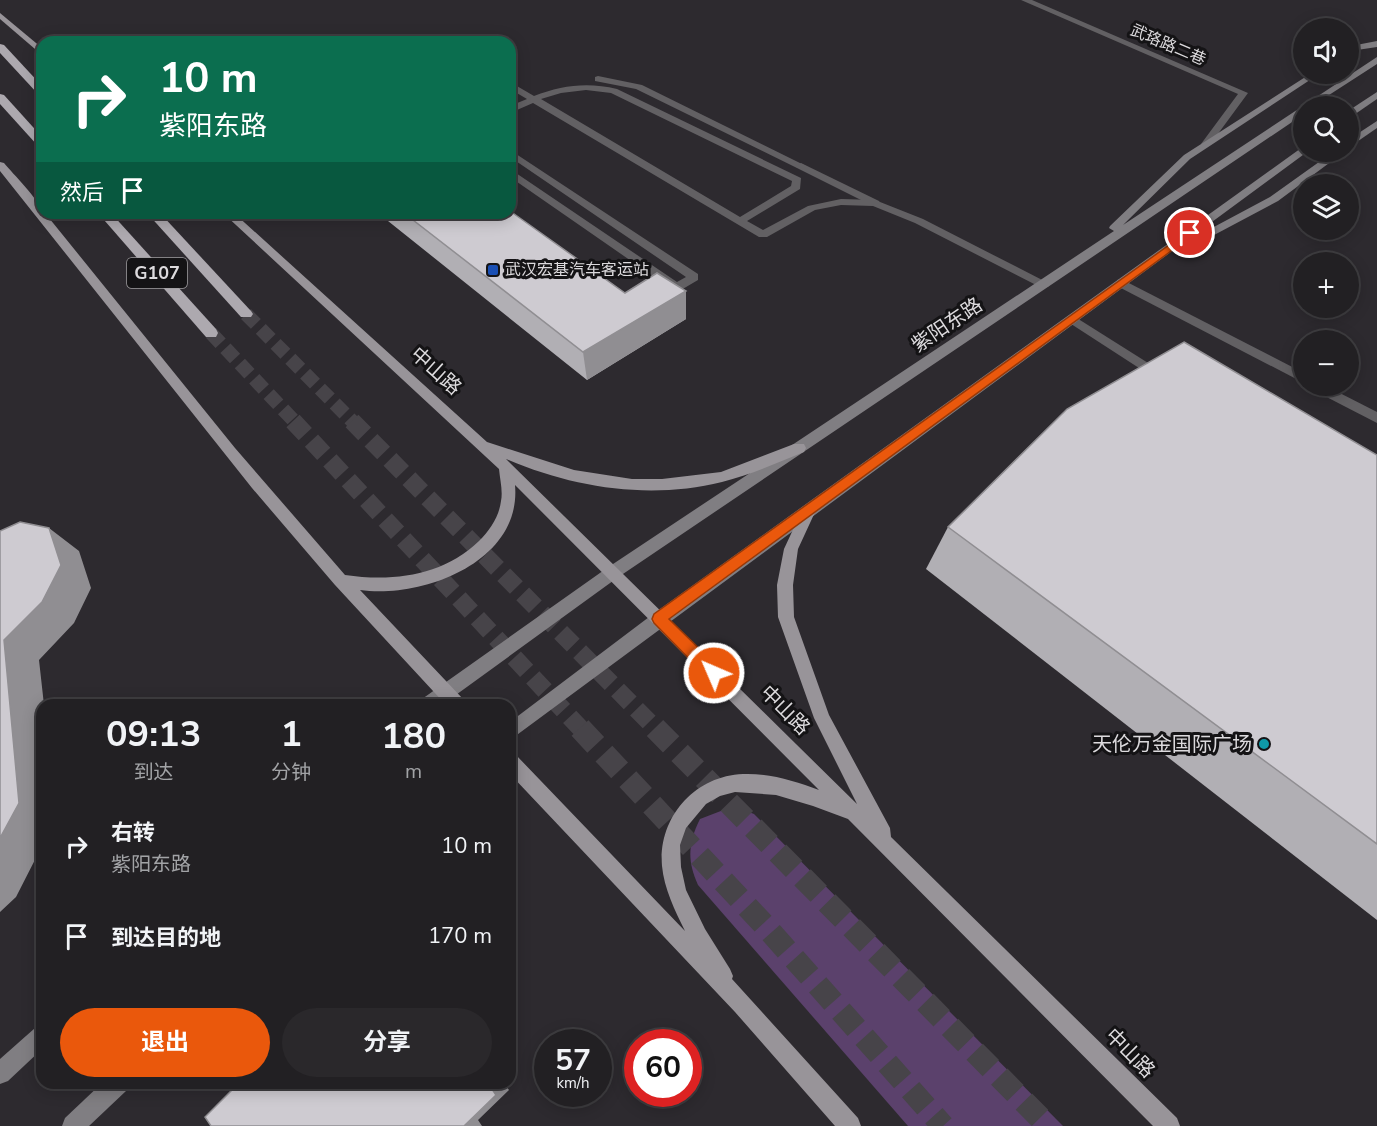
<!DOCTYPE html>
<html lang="zh">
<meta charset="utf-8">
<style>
body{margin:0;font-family:"Nunito Sans","Noto Sans SC",sans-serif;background:#2a282b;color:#f1f3f6;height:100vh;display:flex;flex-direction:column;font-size:22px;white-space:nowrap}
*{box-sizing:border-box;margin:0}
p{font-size:20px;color:#a2a3a6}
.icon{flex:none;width:33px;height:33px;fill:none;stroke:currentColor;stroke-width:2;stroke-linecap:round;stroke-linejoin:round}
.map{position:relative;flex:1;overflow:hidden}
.side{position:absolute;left:36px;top:699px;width:480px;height:390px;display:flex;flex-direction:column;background:#222023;border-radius:18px;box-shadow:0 3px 15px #0003,0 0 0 2px #3f3e41}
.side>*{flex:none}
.banner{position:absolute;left:36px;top:36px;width:480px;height:183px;border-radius:18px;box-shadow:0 3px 15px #0003,0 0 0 2px #3f3e41;background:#0b6e4f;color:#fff;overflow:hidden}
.fabs{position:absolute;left:1293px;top:18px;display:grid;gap:12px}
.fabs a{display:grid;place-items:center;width:66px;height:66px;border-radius:50%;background:#222023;box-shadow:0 3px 15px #0003,0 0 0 2px #3f3e41;font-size:30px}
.speed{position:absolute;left:534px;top:1029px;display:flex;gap:12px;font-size:30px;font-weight:700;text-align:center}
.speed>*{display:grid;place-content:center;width:78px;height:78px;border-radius:50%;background:#222023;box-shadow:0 3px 15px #0003,0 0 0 2px #3f3e41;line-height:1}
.speed small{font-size:15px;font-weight:400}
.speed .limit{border:9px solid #d22;background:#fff;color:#111}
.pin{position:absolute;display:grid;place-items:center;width:51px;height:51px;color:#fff;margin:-26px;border:3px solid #fff;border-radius:50%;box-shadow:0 2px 6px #0007}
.me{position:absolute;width:66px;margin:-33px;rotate:315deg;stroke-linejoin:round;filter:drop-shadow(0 0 4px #0008)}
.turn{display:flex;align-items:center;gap:21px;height:126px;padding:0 24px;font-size:27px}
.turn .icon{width:78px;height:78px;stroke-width:2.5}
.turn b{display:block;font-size:42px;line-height:51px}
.then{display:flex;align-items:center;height:57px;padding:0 24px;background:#0003;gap:12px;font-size:22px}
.eta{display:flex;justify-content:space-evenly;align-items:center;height:102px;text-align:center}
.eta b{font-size:36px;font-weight:700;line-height:42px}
.button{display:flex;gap:12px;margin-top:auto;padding:12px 24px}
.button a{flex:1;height:69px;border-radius:36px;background:#ea580c;color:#fff;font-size:24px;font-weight:700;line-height:69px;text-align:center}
.button a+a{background:#2a282b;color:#f1f3f6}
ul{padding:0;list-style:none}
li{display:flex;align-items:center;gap:18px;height:90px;padding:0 24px}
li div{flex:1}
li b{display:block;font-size:22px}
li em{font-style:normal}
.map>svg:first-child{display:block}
</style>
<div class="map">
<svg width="1377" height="1126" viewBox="0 0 1377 1126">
<rect width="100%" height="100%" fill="#2d2a2f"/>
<path fill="#5b416c" d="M726 809H741L754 814 1063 1126H908L698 885C687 861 688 843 700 819Z"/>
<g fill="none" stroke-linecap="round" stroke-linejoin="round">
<g stroke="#474449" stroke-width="14" stroke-dasharray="14 7" stroke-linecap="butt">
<polyline points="246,314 353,422"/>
<polyline points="211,333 295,422"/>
</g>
<g stroke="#474449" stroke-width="18" stroke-dasharray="18 9" stroke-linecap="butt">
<polyline points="293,421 582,730"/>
<polyline points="352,421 657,730"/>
</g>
<g stroke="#474449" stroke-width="23" stroke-dasharray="23 12" stroke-linecap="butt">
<polyline points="580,728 768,929 943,1126"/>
<polyline points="655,728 1048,1126"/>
</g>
<g fill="#626063" fill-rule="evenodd">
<polygon points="598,76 642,85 806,166 797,168 636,89 595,81 595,77"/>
<path d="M510 82 534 96C562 85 588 82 617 89L801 178 800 189 747 221 763 230 808 206 841 199 875 200 923 219 1050 284 1048 287H1040L915 223 873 206 841 205 815 210 767 237H759L533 103 510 113V106L527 99 510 89ZM586 90 611 93 792 181 791 186 740 217 541 99 561 93Z"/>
<polygon points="510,150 698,274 698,280 681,290 673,290 510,177 510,169 677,282 686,277 510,157"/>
<polygon points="1121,279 1304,373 1304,383 1117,286 1117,280"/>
<polygon points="1072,315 1164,373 1166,376 1164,379 1156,379 1068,322 1068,316"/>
<polygon points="1310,386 1326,386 1377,412 1377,423 1311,389"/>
</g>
<g fill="#626063" fill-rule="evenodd">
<polygon points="1021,0 1032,0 1248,93 1209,146 1203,146 1201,144 1238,94"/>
<polygon points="801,163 879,201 880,203 871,205 797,168 796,166"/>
</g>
<g fill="#807e82" fill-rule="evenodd">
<polygon points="1377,41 1377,47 1357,50 1348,54 1348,48 1351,46"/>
<polygon points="1377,57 1377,64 1312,106 1304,106 1304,114 617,578 442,705 420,705 422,699 607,568 1114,231 1109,228 1110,226 1184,155 1310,74 1319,74 1190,159 1123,225"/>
<polygon points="1377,92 1377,99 1348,119 1348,111"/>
<polygon points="1377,121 1377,128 1348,148 1348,140"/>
<polygon points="1304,146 1304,152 1307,152 1182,244 1270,197 1333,152 1344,152 1278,201 1184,251 1176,251 1175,249 510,740 510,722 653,614"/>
<polygon points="42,1025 42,1049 8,1081 0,1084 0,1059 35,1028"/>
<polygon points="102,1083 129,1083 126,1091 89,1126 62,1126 65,1118"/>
</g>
<g fill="#989499" fill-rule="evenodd">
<polygon points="0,13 42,48 42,55 0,19"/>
<path d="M0 162 4 163C13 174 40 200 42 213H45L235 448 345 575C393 582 443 576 479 541 490 530 499 517 501 501 503 491 500 480 499 469L223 213H234L487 442 574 470 632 479H662L721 472 794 444H804L806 448 804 452C777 463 750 475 722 482 650 500 573 488 506 459L857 804 814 718 778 617 777 585 784 549 804 506H814L816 510 798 549 793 585 794 617 829 715 890 828 891 837 1177 1118 1180 1126H1153L848 819 813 806 776 795 735 792 720 796 706 804 686 828 680 845 681 867 686 890 705 929 730 969 733 976 732 979 858 1118 861 1126H835L735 1012 510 774V752L516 755 685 931C675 911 664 888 662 866 658 818 694 776 743 774 769 773 795 781 819 790L515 485C522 562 422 599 360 590L463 699 465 705H446L335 585 252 488 0 171Z"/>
</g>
<g fill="#ada9af" fill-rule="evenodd">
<polygon points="0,44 4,45 42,86 42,95 38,94 0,53"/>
<polygon points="0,94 4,95 42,137 42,148 38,146 0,104"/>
<polygon points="98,213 111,213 216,329 218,333 216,337 206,337"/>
<polygon points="147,213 160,213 251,311 253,314 251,317 241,317"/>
</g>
</g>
<g fill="#b1afb4">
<polygon points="378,213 510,213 625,293 686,291 686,319 587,380"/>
<polygon points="1377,455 1377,920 926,569 948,527"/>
</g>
<g fill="#908e92">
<polygon points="686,291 686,319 587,380 583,352"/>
<polygon points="49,528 79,551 91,588 74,623 39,660 44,705 42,705 42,846 16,897 0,912 0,838 4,640"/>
<polygon points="488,1083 504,1083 509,1090 478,1120 482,1126 464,1126"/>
</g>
<g fill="#cecbd1" stroke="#908e92" stroke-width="1.5">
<polygon points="510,211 625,293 657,273 686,291 583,352 404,213 510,213"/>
<polygon points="1184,342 1377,455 1377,844 948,527 1067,409"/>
<polygon points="20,522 49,528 61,565 42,602 4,640 19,803 0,838 0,531"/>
<polygon points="239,1083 488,1083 496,1095 464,1126 211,1126 205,1117"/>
</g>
<polygon fill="#ea580c" stroke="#983908" stroke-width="1.5" points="1190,230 1194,233 1193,235 669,619 719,668 721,673 719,678 714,680 708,678 654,623 652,619 654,614"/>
<rect fill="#1a4fb4" stroke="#141315" stroke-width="2" x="487" y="264" width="12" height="12" rx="3"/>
<circle fill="#0f9aa8" stroke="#141315" stroke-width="2" cx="1264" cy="744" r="6"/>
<g text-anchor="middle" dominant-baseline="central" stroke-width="6" stroke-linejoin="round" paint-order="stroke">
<g font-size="16" fill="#dcdadd" stroke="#141315">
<text transform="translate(1168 45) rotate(23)">武珞路二巷</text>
</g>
<g font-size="16" fill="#dcdadd" stroke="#141315" text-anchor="start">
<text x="505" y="270">武汉宏基汽车客运站</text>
</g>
<rect fill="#141315" stroke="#a09ea1" stroke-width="1.5" x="127" y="258" width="60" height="30" rx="4.5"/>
<g font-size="18" font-weight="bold" fill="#dcdadd">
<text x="157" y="273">G107</text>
</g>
<g font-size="20" fill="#dcdadd" stroke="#141315">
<text transform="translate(947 325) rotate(-34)">紫阳东路</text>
<text transform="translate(436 371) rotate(42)">中山路</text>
<text transform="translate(785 710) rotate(45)">中山路</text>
<text transform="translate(1130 1053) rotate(45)">中山路</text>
</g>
<g font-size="20" fill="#dcdadd" stroke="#141315" text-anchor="end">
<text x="1252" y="744">天伦万金国际广场</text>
</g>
</g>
</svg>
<div class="fabs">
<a><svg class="icon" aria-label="sound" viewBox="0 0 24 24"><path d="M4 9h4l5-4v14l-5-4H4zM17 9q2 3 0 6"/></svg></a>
<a><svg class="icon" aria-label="search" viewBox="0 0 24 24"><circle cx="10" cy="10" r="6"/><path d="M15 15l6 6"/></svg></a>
<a><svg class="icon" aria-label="layers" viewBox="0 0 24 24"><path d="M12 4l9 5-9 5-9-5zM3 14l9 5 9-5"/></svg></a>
<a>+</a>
<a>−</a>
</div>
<div class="speed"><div>57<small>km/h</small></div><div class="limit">60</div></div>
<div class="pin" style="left:1190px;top:233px;background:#d93025"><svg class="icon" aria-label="arrive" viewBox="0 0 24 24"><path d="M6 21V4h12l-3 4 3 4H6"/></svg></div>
<svg class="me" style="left:714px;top:673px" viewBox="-20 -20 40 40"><circle r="17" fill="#ea580c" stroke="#fff" stroke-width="3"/><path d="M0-11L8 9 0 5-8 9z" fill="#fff"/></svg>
<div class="banner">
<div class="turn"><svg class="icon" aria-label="right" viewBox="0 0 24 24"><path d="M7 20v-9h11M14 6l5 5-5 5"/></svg><div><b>10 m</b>紫阳东路</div></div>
<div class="then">然后<svg class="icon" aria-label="arrive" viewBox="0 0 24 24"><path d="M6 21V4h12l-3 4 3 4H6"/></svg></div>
</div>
<section class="side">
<div class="eta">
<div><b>09:13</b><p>到达</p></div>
<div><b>1</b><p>分钟</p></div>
<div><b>180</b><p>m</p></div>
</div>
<ul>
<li><svg class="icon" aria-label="right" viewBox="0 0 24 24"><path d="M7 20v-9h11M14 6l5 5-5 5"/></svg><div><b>右转</b><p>紫阳东路</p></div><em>10 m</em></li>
<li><svg class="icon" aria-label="arrive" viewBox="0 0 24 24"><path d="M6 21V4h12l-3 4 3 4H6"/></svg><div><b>到达目的地</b></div><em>170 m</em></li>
</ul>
<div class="button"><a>退出</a><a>分享</a></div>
</section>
</div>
